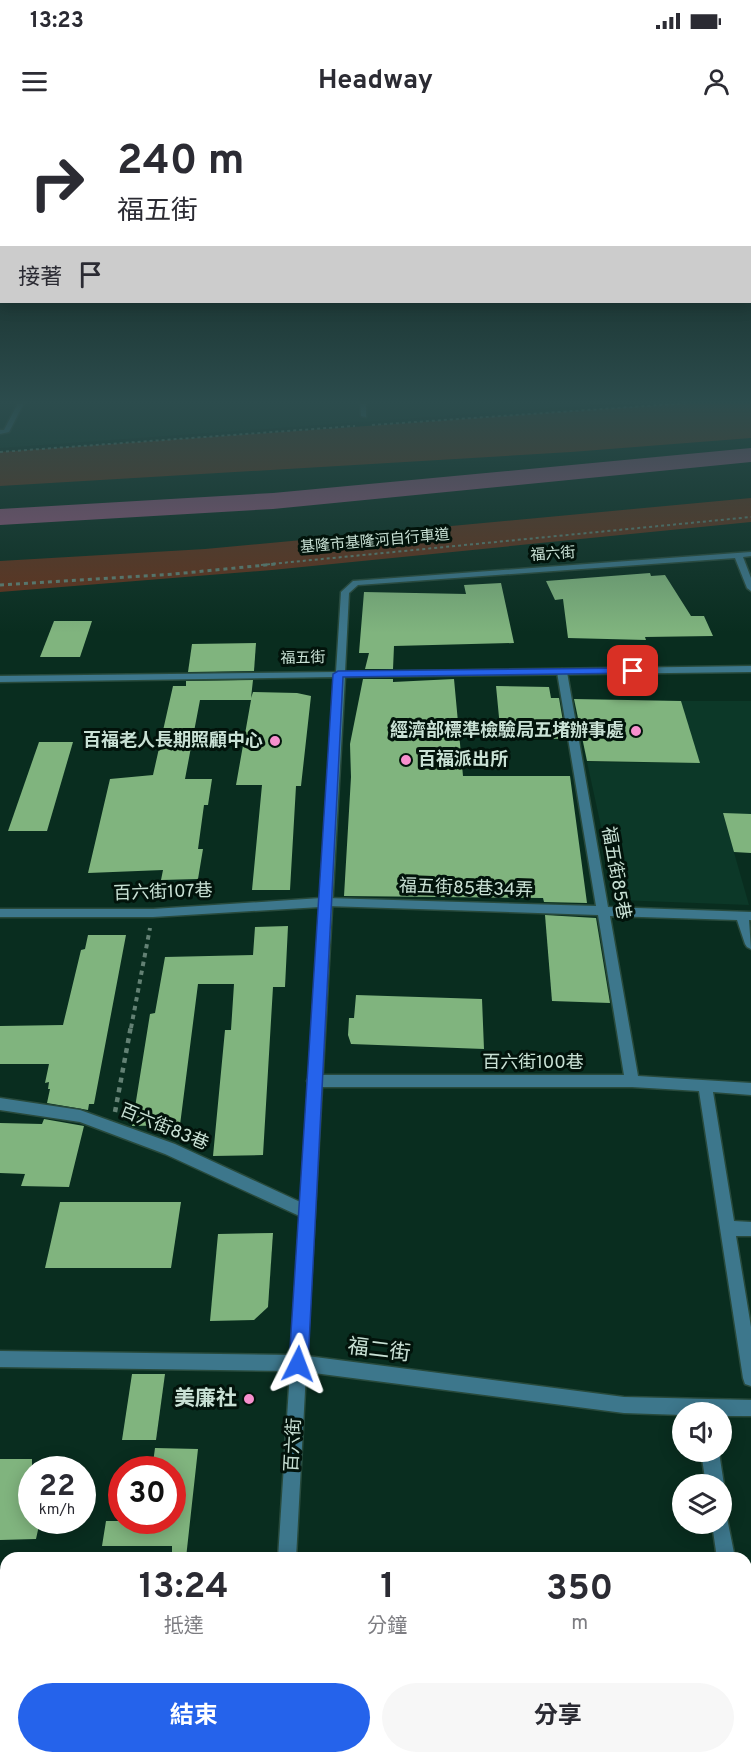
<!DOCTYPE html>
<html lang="zh-TW">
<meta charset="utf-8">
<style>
body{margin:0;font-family:Overpass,"Noto Sans TC",sans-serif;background:#f7f7f7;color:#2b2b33;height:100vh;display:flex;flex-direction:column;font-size:22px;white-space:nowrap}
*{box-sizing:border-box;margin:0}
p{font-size:20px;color:#7c7c81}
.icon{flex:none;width:33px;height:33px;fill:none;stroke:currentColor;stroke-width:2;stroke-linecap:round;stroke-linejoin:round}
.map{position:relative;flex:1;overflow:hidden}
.side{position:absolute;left:0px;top:1432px;width:752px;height:212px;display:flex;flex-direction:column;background:#fff;border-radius:18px 18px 0 0;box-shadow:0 3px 15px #0003}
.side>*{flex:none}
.top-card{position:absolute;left:0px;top:0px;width:752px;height:183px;box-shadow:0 3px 15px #0003;background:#fff;color:#2b2b33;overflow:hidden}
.controls{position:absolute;left:672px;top:1282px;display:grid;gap:12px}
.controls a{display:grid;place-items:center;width:60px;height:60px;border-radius:50%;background:#fff;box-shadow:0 3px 15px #0003;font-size:30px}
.speed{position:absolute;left:18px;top:1336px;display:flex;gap:12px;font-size:30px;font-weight:700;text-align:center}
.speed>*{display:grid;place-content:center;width:78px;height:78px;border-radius:50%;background:#fff;box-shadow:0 3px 15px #0003;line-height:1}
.speed small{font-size:15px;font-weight:400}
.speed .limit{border:9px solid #d22;background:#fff;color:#111}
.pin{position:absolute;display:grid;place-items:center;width:51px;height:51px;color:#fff;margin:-26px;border-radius:12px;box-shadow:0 3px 9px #0006}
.me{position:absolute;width:66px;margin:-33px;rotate:3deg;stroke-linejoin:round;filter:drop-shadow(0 0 4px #0008)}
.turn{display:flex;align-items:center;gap:21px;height:126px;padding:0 18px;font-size:27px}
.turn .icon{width:78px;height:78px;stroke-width:2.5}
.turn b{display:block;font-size:42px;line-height:51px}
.then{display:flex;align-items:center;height:57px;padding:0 18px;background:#0003;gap:12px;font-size:22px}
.eta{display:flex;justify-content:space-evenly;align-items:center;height:102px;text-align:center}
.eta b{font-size:36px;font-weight:700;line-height:42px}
.action{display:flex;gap:12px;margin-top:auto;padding:12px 18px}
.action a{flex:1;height:69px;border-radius:36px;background:#2563eb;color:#fff;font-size:24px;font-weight:700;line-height:69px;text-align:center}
.action a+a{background:#f7f7f7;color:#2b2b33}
.status{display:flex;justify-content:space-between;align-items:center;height:42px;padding:0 30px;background:#fff;direction:ltr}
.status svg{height:16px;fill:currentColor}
header{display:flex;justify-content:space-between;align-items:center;height:78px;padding:0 18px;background:#fff;font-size:27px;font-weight:700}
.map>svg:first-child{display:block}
</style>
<div class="status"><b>13:23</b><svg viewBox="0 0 49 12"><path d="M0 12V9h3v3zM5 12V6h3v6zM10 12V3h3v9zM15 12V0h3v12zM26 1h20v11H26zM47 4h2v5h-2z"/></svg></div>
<header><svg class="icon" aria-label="menu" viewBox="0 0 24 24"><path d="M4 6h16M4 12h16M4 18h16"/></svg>Headway<svg class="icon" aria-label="person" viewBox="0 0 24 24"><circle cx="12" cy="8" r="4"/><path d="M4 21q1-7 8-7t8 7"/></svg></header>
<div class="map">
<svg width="751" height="1643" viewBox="0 0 751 1643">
<rect width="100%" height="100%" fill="#092d1f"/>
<g fill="#0c3828">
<polygon points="0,283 623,283 0,328"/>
<polygon points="681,581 751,581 751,694 723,694 749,785 617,780 587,642 699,643"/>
</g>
<g fill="#64321b">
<polygon points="689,283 751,283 751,318 571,332 0,366 0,332"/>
<polygon points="751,378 751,402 272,450 0,472 0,441 205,429"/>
</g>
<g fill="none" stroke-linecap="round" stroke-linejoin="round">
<polygon fill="#93567b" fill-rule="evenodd" points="751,328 751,342 273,389 0,405 0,389 273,373"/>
</g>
<g fill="#80b47e">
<polygon points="650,453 651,456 665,455 691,496 704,496 713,516 645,517 646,520 568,518 563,479 555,480 546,461"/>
<polygon points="501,463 514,523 394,526 393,549 365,549 369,533 359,533 364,472 466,474 464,465"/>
<polygon points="54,501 92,501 80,537 40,537"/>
<polygon points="256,523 254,551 188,552 192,524"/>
<polygon points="363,559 393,559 393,562 454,559 463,656 570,656 587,783 544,782 543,778 344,776 351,657 350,624"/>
<polygon points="253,560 251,578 253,572 297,573 311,576 301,666 296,666 290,770 252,770 262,665 236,665 251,580 200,580 185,659 212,659 208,685 204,685 198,729 203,729 198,759 161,760 163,750 88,753 110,659 153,655 173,566 186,566 186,561"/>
<polygon points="496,566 549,567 551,578 559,578 566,619 501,618"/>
<polygon points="574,579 681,581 700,643 587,641"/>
<polygon points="39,622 73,622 47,711 8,711"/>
<polygon points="723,693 751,694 751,733 734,732"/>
<polygon points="545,795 596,798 610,883 552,881"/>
<polygon points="288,806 285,867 273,867 263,1035 213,1036 225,910 231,910 234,864 198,864 180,1005 132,1006 150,894 155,893 165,837 253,835 255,807"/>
<polygon points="88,815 126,815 94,984 89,984 88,990 47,983 50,969 48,969 49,962 45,963 49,944 0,944 0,906 63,905 81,830 85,829"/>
<polygon points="356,875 482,879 484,929 351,924 348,915 349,898 354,898"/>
<polygon points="44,999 84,1006 69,1067 21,1066 25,1054 0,1053 0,1003 42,1004"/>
<polygon points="60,1082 181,1082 171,1148 45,1148"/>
<polygon points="273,1113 268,1187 254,1200 210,1201 218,1114"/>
<polygon points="132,1254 165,1254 156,1320 122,1320"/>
<polygon points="155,1328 198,1329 186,1438 172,1438 172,1426 102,1426 106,1401 172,1401 172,1350 152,1350"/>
<polygon points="0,1339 32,1339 32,1401 40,1401 36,1419 0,1420"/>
</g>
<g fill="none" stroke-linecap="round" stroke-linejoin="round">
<g stroke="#284a3c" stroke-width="3">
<g id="service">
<polygon points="18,283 24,283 9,312 0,314 0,310 4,310"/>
<polygon points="360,283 366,283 366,297 361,296"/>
<polygon points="562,549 567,552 608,787 751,792 751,800 749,800 751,829 747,827 745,824 737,800 610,796 638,956 751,963 751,975 713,972 734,1101 751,1102 751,1116 736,1116 751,1207 751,1266 745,1264 743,1258 699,971 632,967 314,967 309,965 307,961 309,957 314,955 624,955 598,795 327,786 321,782 327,778 596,786 557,552"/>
<polygon points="0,978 80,990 175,1024 311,1087 313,1092 311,1097 306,1099 165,1034 80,1002 0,990"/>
<polygon points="701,1332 719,1332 724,1365 722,1371 722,1365 706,1365"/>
<polygon points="722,1395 727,1398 735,1438 717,1438 712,1404 722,1404"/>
<rect x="0" y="1469" width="6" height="18"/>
<polygon points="746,1563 751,1565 751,1618 746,1616"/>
</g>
</g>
<g stroke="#284a3c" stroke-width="3">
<g id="minor">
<polygon points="751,432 751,436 743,437 751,458 751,471 747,468 735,438 358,465 349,473 345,552 751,546 751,552 345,557 307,1236 624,1277 751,1280 751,1296 722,1296 722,1293 682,1293 682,1295 624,1293 306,1252 296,1438 278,1438 290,1251 0,1247 0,1231 291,1235 320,787 153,797 0,797 0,789 153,789 321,778 335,557 0,562 0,556 336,552 341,472 353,461"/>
<polygon points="266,1638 286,1638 285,1643 265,1643"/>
</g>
</g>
<g stroke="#638174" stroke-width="2" stroke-dasharray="3 3" stroke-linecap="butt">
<polyline points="372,305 689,283"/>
<polyline points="0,332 355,306"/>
<polyline points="261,445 751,397"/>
</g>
<polyline stroke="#638174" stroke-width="3" stroke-dasharray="4 4" stroke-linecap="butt" points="0,465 174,454 276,444"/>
<polyline stroke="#638174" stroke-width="4" stroke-dasharray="4.5 4.5" stroke-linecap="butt" points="131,908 150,808"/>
<polyline stroke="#638174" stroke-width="4.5" stroke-dasharray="5 5" stroke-linecap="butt" points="115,992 131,906"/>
<use href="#service" fill="#3d778c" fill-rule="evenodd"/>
<use href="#minor" fill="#3d778c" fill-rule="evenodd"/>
</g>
<linearGradient id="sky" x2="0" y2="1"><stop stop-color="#051911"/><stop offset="0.55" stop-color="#2c4c4d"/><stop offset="1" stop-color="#2c4c4d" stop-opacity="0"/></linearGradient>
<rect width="751" height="513" fill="url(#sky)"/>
<polygon fill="#2563eb" stroke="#184099" stroke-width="1.5" points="633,548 638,551 637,553 343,557 308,1244 305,1250 298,1253 292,1250 289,1244 333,554 338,551"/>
<g fill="#f790ce" stroke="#02130b" stroke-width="2">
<circle cx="636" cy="611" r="6"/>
<circle cx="275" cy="621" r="6"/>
<circle cx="406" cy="640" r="6"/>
<circle cx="249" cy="1279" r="6"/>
</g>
<g text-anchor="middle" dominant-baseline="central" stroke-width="6" stroke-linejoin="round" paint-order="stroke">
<g font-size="15" fill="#c9e1d5" stroke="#02130b">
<text transform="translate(375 422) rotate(-5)">基隆市基隆河自行車道</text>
<text transform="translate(553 435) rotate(-4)">福六街</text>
<text transform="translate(303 539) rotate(-1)">福五街</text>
</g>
<g font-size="18" font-weight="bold" fill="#c9e1d5" stroke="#02130b" text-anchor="end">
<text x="624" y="611">經濟部標準檢驗局五堵辦事處</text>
<text x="263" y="621">百福老人長期照顧中心</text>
<text x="418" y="640" text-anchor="start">百福派出所</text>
</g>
<g font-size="18" fill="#c9e1d5" stroke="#02130b">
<text transform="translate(615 753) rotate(80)">福五街85巷</text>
<text transform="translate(466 769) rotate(2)">福五街85巷34弄</text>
<text transform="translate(163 773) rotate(-2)">百六街107巷</text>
<text x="533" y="943">百六街100巷</text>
<text transform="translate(164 1008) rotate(22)">百六街83巷</text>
<text transform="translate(294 1325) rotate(-87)">百六街</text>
</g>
<g font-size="21" fill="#c9e1d5" stroke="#02130b">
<text transform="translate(379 1231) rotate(7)">福二街</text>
</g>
<g font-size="21" font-weight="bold" fill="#c9e1d5" stroke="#02130b" text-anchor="end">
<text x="237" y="1279">美廉社</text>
</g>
</g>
</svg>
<div class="controls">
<a><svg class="icon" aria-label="sound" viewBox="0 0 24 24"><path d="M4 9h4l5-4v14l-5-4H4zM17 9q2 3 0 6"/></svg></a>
<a><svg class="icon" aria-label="layers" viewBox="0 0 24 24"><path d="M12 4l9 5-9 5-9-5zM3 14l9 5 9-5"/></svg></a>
</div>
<div class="speed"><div>22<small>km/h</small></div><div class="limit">30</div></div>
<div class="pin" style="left:633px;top:551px;background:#d93025"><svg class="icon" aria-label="arrive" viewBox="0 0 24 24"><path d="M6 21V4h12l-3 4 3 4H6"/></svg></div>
<svg class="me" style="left:298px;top:1244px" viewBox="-20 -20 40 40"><path d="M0-17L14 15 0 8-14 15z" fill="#2563eb" stroke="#fff" stroke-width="4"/></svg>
<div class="top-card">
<div class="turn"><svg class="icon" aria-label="right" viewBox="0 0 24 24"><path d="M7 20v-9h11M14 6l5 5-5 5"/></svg><div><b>240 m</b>福五街</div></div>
<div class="then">接著<svg class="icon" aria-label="arrive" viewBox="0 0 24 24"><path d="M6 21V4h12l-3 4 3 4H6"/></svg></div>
</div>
<section class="side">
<div class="eta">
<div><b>13:24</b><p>抵達</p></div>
<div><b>1</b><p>分鐘</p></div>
<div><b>350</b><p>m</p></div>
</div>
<div class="action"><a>結束</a><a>分享</a></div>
</section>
</div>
